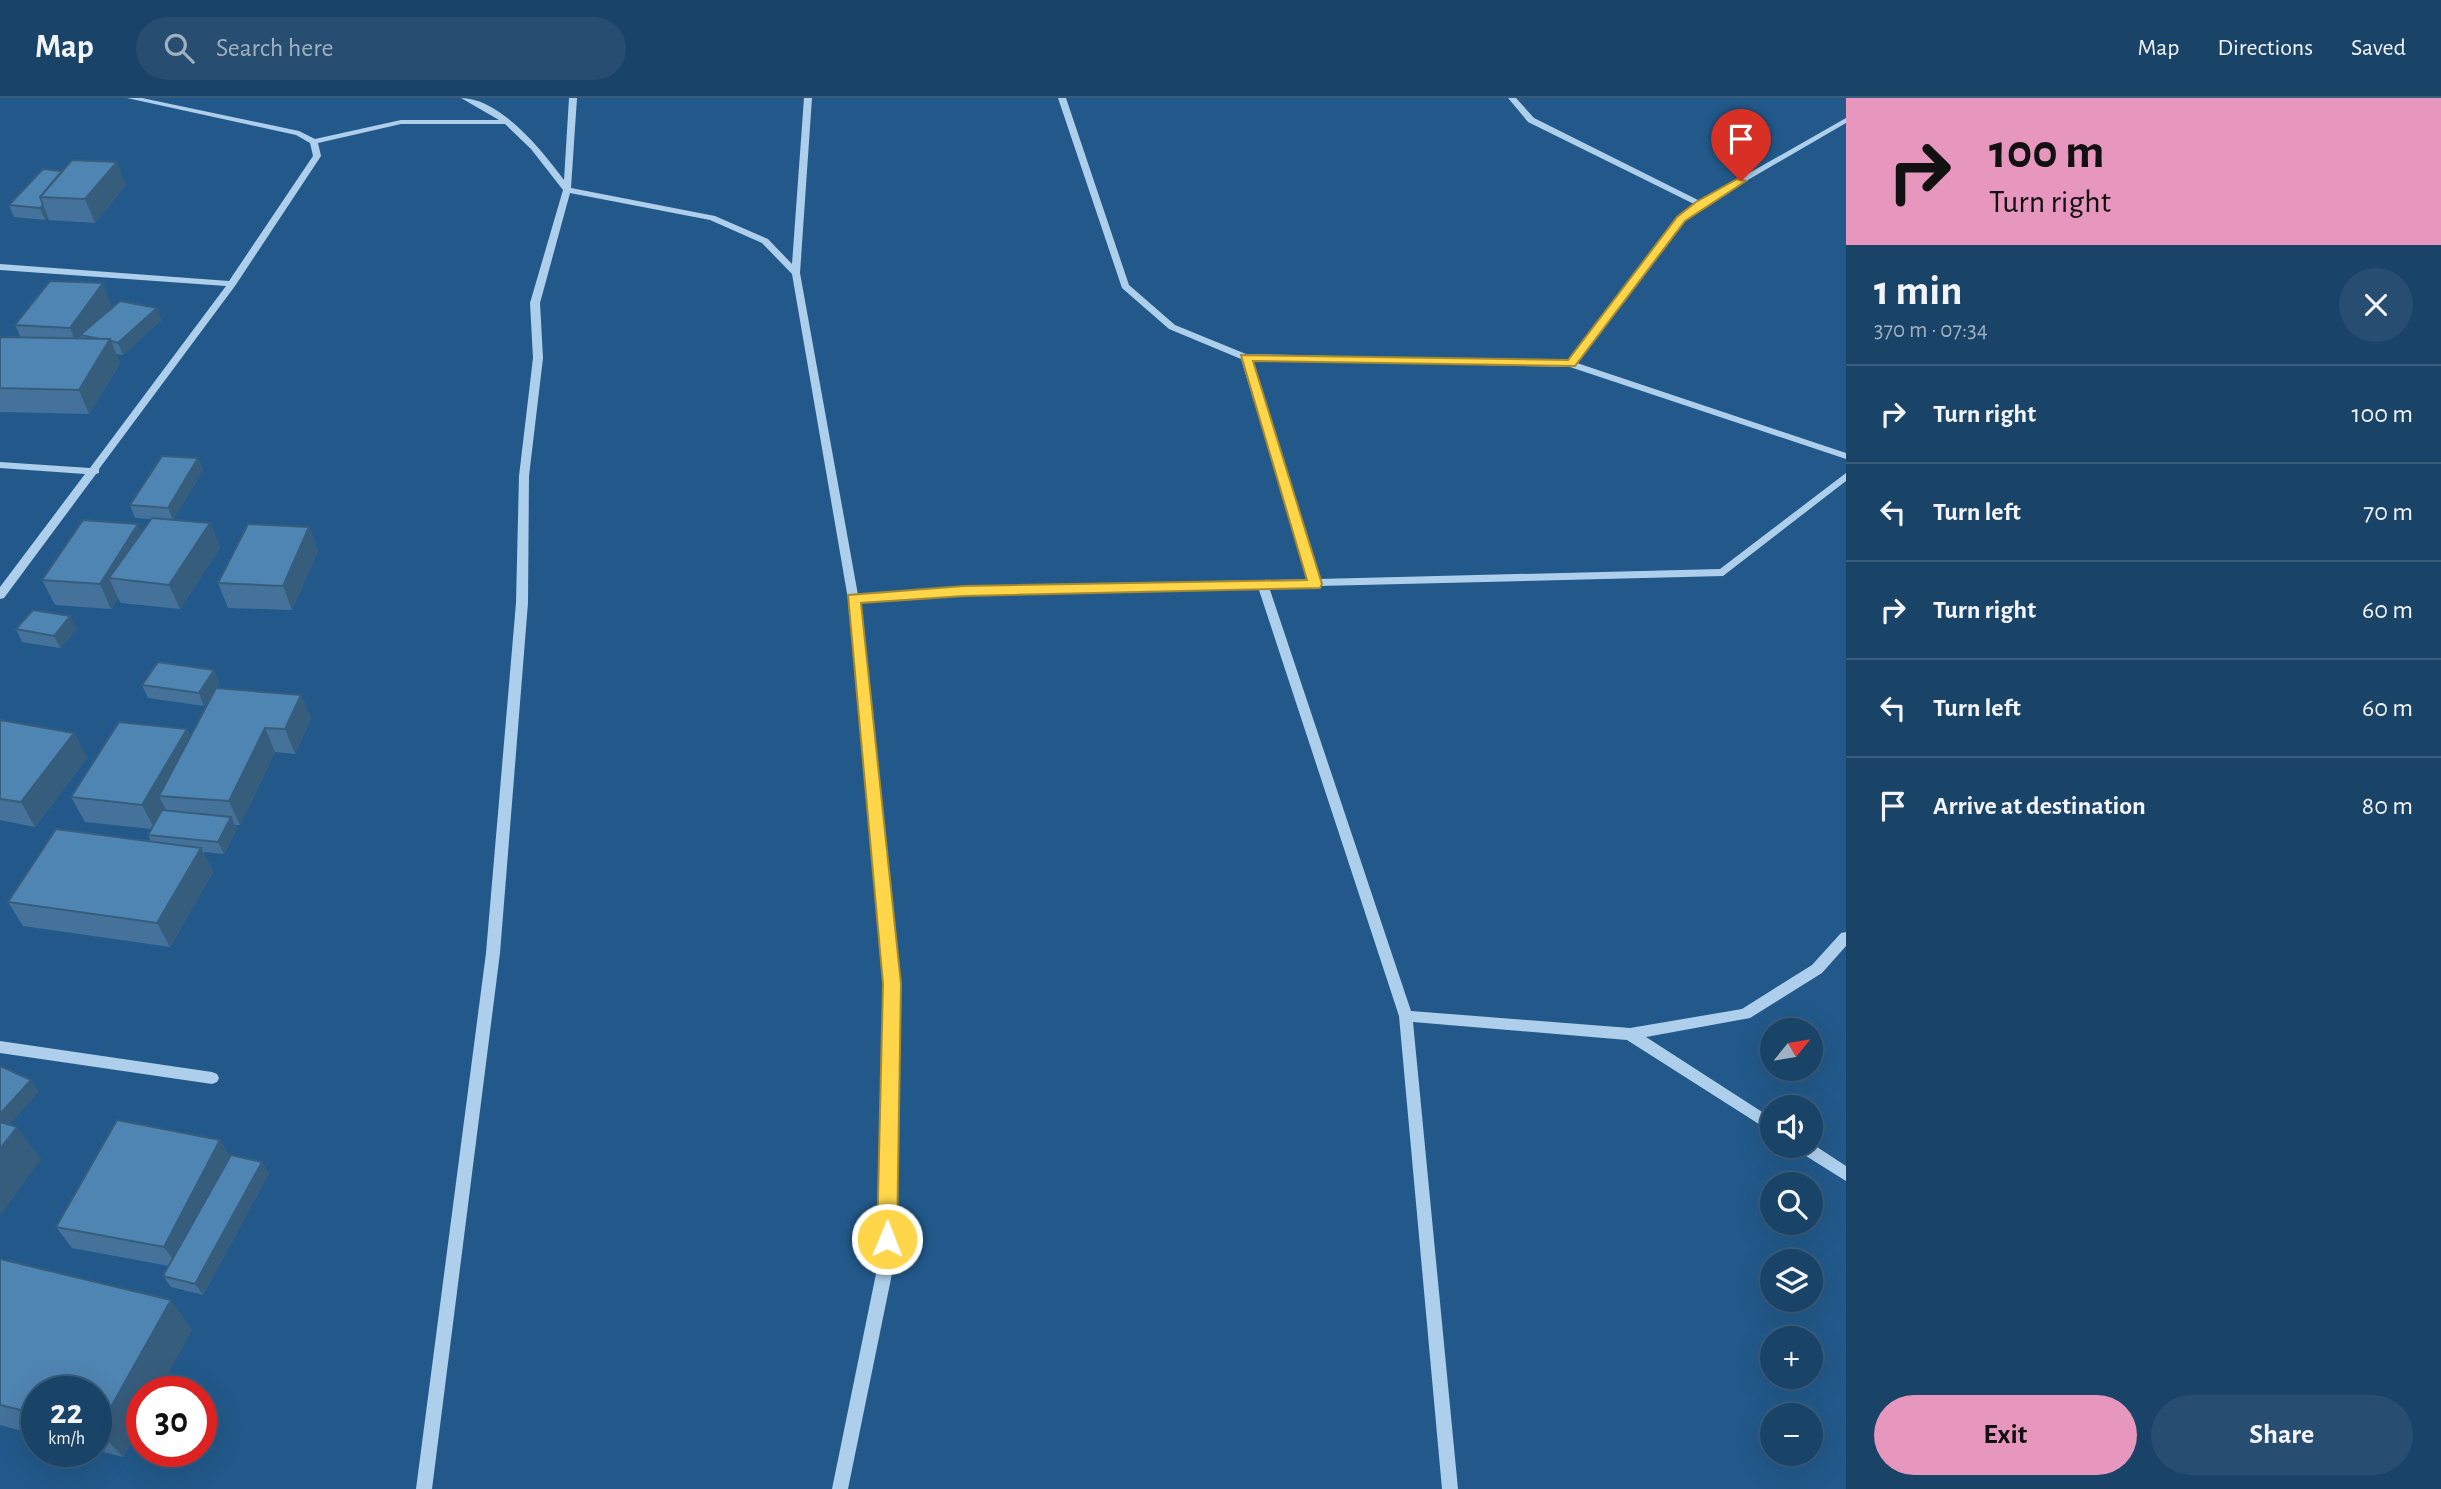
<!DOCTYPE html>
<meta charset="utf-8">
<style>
body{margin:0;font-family:"Alegreya Sans",sans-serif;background:#274e71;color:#f1f3f6;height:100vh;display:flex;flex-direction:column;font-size:26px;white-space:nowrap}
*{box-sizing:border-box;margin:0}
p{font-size:23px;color:#9fb0c0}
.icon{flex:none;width:38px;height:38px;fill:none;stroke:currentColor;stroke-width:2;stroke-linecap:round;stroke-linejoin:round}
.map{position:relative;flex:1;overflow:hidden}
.drawer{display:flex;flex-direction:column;background:#1a4368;width:595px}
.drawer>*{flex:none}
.banner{background:#e797bd;color:#111;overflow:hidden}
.needle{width:46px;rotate:60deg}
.tools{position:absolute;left:1760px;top:920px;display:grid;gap:14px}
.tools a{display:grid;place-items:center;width:63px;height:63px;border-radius:50%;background:#1a4368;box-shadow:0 7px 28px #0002,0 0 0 2px #385c7c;font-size:35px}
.speed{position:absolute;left:21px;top:1278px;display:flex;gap:14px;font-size:35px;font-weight:700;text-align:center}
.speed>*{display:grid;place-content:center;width:91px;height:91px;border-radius:50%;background:#1a4368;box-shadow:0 7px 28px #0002,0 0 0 2px #385c7c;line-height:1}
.speed small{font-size:18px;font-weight:400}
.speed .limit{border:10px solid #d22;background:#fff;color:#111}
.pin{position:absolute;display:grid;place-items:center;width:60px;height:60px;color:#fff;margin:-72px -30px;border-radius:50% 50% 50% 0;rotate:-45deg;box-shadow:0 0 7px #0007}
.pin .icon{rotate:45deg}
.me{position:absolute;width:77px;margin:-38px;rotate:1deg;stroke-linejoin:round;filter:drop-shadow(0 0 5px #0008)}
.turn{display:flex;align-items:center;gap:24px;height:147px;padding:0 28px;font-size:32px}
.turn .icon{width:91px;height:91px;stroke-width:2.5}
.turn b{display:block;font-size:49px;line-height:60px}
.round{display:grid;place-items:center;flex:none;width:74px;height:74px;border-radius:37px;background:#274e71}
.headline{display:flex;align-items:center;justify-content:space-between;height:119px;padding:0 28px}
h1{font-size:42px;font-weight:700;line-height:52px}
.button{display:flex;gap:14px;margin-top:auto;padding:14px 28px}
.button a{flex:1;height:80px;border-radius:42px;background:#e797bd;color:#111;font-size:28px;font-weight:700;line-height:80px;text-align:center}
.button a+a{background:#274e71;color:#f1f3f6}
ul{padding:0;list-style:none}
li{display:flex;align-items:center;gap:21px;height:98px;padding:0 28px;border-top:2px solid #385c7c}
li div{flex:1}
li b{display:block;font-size:26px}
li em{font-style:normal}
header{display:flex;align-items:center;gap:42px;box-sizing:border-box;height:98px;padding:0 35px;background:#1a4368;border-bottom:2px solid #385c7c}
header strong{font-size:33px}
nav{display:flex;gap:38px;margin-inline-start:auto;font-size:24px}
.search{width:490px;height:63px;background:#274e71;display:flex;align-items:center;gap:18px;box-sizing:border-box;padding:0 24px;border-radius:38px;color:#9fb0c0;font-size:26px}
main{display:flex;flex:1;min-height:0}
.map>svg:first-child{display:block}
</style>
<header>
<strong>Map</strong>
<div class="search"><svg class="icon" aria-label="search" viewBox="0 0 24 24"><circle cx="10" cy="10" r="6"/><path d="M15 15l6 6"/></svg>Search here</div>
<nav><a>Map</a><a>Directions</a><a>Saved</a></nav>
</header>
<main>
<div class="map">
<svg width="1846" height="1391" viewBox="0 0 1846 1391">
<rect width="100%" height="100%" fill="#22598a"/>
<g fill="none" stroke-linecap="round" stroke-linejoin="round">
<g fill="#aecfeb" fill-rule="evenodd">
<path d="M127 0H142L299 33 315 41 401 22H499L461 0C500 0 542 52 564 82L569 0H577L571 90 715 118 768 141 792 166 804 0H812L800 175 858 497 964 489 1308 481 1241 261 1169 231 1122 190 1058 0H1066L1129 187 1175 227 1246 256 1568 263 1678 119 1694 106 1528 24 1508 0H1516L1534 20 1700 103 1846 20V25L1703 108 1684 123 1577 265 1846 355V361L1570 269 1251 262 1319 481 1720 471 1846 375V383L1723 478 1319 488 1315 490 1311 488 1269 489 1411 913 1630 930 1742 911 1812 867 1841 835 1846 834V848L1822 875 1750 920 1646 939 1773 1021V1035L1627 942 1413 924 1458 1391H1442L1399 918 1258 489 964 497 859 504 899 886 894 1166 848 1391H832L878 1166 885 886 848 501 792 176 762 145 710 122 570 95 540 205 543 260 529 378 528 505 500 855 432 1391H416L486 855 516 505 519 378 533 260 530 205 563 92 531 51 505 26H401L318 45 321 58 235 188 99 371V375L96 376 4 500 0 501V489L85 376 0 370V364L90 370 226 188 0 172V166L229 183 313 58 310 45 296 37Z"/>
<polygon points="0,943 212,974 217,976 219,980 217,984 212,986 0,955"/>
<polygon points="1811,1045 1846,1068 1846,1083 1798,1053 1796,1048 1811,1048"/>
</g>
</g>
<g fill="#44729a">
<polygon points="43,71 126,87 95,125 49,122 48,119 45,122 14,119 9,107"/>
<polygon points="112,209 157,210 161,222 123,257 116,256 120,265 89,316 0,314 0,239 21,240 15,227"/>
<polygon points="198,360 203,372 173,422 210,425 220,450 180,511 121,505 118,500 111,511 55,507 42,482 142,434 151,421 135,420 130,407"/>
<polygon points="309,429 318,453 292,512 228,510 218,485"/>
<polygon points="16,531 77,531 60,550 22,544"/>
<polygon points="214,572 219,585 216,590 301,597 311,621 295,656 275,654 240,727 235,727 237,731 224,756 203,754 213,774 170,849 23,828 8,804 151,744 148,737 151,731 85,724 71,699 187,631 190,638 216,590 204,608 148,600 142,587"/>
<polygon points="0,622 74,635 87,660 35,729 0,722"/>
<polygon points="220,1042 230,1059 269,1075 203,1197 171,1189 163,1178 169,1168 72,1150 56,1129"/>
<polygon points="0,1161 192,1232 142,1293 142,1325 123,1359 96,1352 96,1293 37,1293 37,1337 0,1327"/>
</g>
<g fill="#375d7d">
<polygon points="117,64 126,87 95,125 85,101"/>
<polygon points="43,107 48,119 45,122 40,110"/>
<polygon points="103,185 112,209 80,237 84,248 80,254 70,230"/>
<polygon points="157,210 161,222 123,257 118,245"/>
<polygon points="110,241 120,265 89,316 79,292"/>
<polygon points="198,360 203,372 173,422 168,410"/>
<polygon points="210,425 220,450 180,511 169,487"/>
<polygon points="138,426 149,451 109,480 118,500 111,511 100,486"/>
<polygon points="309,429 318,453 292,512 283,488"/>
<polygon points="70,518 77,531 60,550 54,538"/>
<polygon points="214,572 219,585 204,608 199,595"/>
<polygon points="301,597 311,621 295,656 285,631"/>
<polygon points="265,630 275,654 240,727 229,703"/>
<polygon points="187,631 199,656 159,698 166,712 155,732 142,707"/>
<polygon points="74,635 87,660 35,729 21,704"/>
<polygon points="231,719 237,731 224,756 218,744"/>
<polygon points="201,750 213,774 170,849 157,825"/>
<polygon points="31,982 39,994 0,1037 0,1016"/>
<polygon points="17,1029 41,1061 0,1118 0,1051"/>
<polygon points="220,1042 233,1064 179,1170 164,1149"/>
<polygon points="262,1064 269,1075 203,1197 195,1186"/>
<polygon points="171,1202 192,1232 159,1293 142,1293 142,1325 123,1359 98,1332"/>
</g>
<g fill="#4f85b3" stroke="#375d7d" stroke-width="2">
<polygon points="72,62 117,64 85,101 40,99"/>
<polygon points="43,71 62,73 40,99 43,107 40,110 9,107"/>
<polygon points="50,183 103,185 70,230 15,227"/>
<polygon points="120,203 157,210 118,245 111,243 110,241 100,241 80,237"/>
<polygon points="0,239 110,241 79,292 0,290"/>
<polygon points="162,358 198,360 168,410 130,407"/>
<polygon points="152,420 210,425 169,487 109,480"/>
<polygon points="83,422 138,426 100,486 42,482"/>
<polygon points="248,426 309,429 283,488 218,485"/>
<polygon points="33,512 70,518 54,538 16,531"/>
<polygon points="158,564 214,572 199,595 142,587"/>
<polygon points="216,590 301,597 285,631 265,630 229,703 159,698"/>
<polygon points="0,622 74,635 21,704 0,701"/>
<polygon points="119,624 187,631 142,707 71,699"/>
<polygon points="162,712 231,719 218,744 148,737"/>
<polygon points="56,731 201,750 157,825 8,804"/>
<polygon points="0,968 31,982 0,1016"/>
<polygon points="117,1022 220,1042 164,1149 56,1129"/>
<polygon points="0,1024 17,1029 0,1051"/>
<polygon points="231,1057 262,1064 195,1186 163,1178"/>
<polygon points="0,1161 171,1202 98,1332 96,1332 96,1293 37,1293 37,1316 0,1307"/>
</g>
<polygon fill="#ffd54a" stroke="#a68a30" stroke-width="2" points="1737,81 1746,83 1685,123 1575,268 1253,263 1322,486 1320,490 964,498 861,505 901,886 897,1141 894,1147 887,1150 880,1147 877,1141 883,886 848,497 964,488 1307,482 1241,257 1568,262 1677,119 1696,104"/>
</svg>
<div class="tools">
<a><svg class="needle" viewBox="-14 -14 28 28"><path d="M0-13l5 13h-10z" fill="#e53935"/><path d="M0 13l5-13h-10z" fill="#9fb0c0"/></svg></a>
<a><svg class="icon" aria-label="sound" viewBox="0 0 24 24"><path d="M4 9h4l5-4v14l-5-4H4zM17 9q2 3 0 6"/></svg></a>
<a><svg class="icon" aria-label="search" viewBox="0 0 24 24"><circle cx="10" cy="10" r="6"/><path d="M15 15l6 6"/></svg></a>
<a><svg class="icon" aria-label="layers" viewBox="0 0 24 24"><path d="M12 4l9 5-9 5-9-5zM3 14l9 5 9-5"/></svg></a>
<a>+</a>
<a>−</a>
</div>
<div class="speed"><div>22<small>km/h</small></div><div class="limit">30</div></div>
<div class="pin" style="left:1741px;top:83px;background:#d93025"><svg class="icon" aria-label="arrive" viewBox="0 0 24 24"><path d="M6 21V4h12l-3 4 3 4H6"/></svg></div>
<svg class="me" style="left:887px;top:1141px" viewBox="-20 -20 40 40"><circle r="17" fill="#ffd54a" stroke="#fff" stroke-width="3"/><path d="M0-11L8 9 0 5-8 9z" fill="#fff"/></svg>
</div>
<section class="drawer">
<div class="banner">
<div class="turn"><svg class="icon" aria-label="right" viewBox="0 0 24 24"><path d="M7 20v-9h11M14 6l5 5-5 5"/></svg><div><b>100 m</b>Turn right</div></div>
</div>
<div class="headline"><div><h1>1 min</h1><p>370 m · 07:34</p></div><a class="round"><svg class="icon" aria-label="close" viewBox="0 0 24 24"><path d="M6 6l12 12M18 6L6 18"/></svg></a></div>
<ul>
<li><svg class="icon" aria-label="right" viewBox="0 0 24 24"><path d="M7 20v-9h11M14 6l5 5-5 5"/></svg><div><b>Turn right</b></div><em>100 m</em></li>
<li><svg class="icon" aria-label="left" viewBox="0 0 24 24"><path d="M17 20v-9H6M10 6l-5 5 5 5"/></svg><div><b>Turn left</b></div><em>70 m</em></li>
<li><svg class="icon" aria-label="right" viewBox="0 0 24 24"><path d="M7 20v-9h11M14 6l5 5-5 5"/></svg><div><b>Turn right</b></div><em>60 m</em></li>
<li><svg class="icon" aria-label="left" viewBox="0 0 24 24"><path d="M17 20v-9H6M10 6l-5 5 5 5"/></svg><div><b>Turn left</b></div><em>60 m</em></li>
<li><svg class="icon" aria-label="arrive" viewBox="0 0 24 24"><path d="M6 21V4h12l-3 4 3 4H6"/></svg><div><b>Arrive at destination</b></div><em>80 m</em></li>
</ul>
<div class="button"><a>Exit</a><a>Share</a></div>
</section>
</main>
